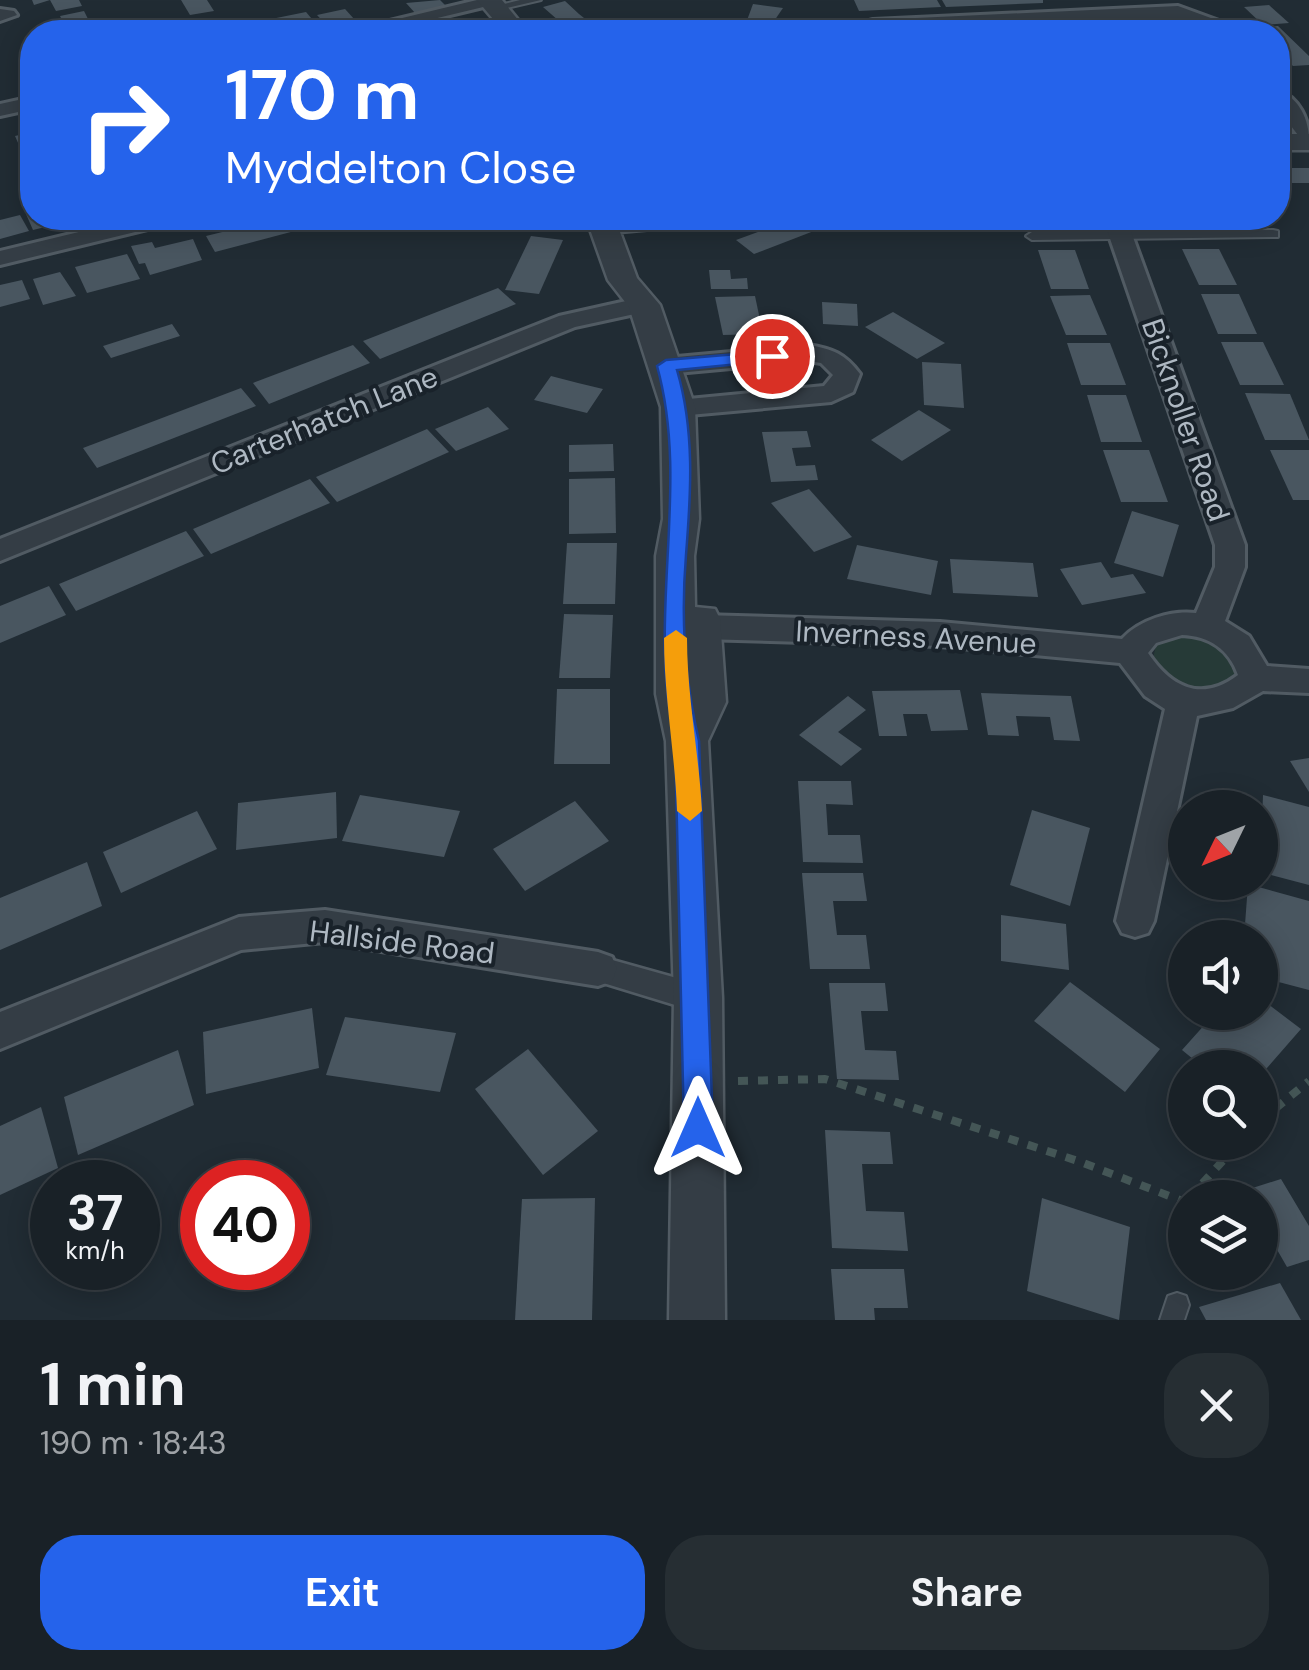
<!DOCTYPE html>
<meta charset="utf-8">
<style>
body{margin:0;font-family:"DM Sans",sans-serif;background:#262e33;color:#f1f3f6;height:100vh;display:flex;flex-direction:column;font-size:38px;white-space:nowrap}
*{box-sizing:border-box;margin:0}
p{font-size:32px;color:#9fa3a7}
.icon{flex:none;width:55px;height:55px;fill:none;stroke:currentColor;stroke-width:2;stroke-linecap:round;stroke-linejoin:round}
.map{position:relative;height:1320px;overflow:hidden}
.drawer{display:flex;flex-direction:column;background:#192127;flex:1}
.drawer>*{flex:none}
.guide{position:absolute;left:20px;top:20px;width:1270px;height:210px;border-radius:40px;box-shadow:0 5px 25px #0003,0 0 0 2px #373e44;background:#2563eb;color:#fff;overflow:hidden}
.needle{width:65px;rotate:227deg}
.buttons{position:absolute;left:1168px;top:790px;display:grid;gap:20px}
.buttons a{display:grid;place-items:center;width:110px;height:110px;border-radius:50%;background:#192127;box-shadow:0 5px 25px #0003,0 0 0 2px #373e44;font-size:50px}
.speed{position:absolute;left:30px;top:1160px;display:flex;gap:20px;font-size:50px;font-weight:700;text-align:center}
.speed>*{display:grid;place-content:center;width:130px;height:130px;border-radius:50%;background:#192127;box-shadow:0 5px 25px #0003,0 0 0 2px #373e44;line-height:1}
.speed small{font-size:25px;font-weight:400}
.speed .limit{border:15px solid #d22;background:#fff;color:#111}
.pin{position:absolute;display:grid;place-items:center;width:85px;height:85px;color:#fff;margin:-42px;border:5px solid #fff;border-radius:50%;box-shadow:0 2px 10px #0007}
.me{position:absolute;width:110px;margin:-55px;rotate:0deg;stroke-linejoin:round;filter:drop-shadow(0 0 8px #0008)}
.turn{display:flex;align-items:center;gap:35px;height:210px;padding:0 40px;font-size:45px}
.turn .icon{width:130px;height:130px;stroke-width:2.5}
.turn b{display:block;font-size:70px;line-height:85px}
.round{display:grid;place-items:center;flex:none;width:105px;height:105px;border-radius:40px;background:#262e33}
.overview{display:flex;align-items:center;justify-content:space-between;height:170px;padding:0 40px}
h1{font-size:60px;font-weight:700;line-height:75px}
.primary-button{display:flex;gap:20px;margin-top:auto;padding:20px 40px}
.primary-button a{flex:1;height:115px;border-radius:40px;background:#2563eb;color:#fff;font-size:40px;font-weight:700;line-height:115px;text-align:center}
.primary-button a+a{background:#262e33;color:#f1f3f6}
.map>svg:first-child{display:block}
</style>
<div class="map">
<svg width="1309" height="1320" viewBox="0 0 1309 1320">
<rect width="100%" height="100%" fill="#212c34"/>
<path fill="#263a37" d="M1191 633 1220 644 1238 666V676C1200 706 1182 691 1152 663L1156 645Z"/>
<g fill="#495660">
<polygon points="32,0 79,0 82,6 56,11 50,0 34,5"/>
<polygon points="181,0 207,0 214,11 190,15"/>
<polygon points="440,0 447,7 416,14 406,3"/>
<polygon points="854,0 937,0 941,7 859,11"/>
<polygon points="942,0 1043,0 1043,3 946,7"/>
<polygon points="565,1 579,14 589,22 567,28 543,7"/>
<polygon points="753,4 783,8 770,27 746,23"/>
<polygon points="1269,5 1289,23 1263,25 1244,7"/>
<polygon points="345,9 355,20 327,26 317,15"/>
<polygon points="84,11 90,23 66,28 60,16"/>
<polygon points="306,12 317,25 254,32 247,24"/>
<polygon points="1278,26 1309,56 1309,65 1293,66 1278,51 1278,32 1260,32 1255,28"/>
<polygon points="32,132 32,158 25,159 15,136"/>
<rect x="1278" y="168" width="31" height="15"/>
<polygon points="32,213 32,218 78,219 33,230 26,214"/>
<polygon points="20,215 29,231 0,239 0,220"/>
<polygon points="279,218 299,218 306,228 215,252 206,236"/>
<polygon points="796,218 822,218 832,224 754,254 736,240"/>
<polygon points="531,236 563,240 539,294 505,290"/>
<polygon points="193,239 202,260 150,275 145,263 139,264 131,246 152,242 155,248"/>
<polygon points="1182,249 1219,249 1237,285 1199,285"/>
<polygon points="1038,250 1075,250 1089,289 1051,289"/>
<polygon points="127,254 140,279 87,293 75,267"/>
<polygon points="709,270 730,270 731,279 747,278 748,289 711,289"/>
<polygon points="60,272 76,296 43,305 33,279"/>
<polygon points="22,280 30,299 0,307 0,285"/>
<polygon points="498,288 516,304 380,359 363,341"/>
<polygon points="1201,294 1239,294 1257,334 1218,334"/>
<polygon points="1090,295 1107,335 1066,335 1050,296"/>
<polygon points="755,296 763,334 723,335 715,297"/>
<polygon points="822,302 857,304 858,326 823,324"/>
<polygon points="893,312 945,343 917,359 865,327"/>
<polygon points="172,324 180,336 111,358 103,346"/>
<polygon points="1221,342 1263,342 1284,385 1240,385"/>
<polygon points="1067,343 1110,343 1126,385 1081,385"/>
<polygon points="353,345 370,363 269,404 253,383"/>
<polygon points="922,362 961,364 964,408 924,405"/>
<polygon points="551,376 578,383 603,389 587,413 534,400"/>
<polygon points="241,388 256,406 97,468 83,448"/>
<polygon points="1245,393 1290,394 1309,440 1265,440"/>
<polygon points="1087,395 1126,395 1142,442 1101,442"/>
<polygon points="488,407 509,429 456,451 435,429"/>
<polygon points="919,410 951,430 902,461 871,440"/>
<polygon points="427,429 449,452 337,502 316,477"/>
<polygon points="807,431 811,447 792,448 796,466 815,465 818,480 771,482 762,432"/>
<polygon points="613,444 614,471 569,472 569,445"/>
<polygon points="1103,450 1149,450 1168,502 1121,502"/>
<polygon points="1270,450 1309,450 1309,500 1293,500"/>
<polygon points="615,478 616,533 569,534 569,479"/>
<polygon points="310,479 330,503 211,554 193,529"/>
<polygon points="809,489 852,537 814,552 771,503"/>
<polygon points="1132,511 1179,525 1163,577 1114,563"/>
<polygon points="186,531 204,556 76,611 59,584"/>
<polygon points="567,543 617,543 615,604 563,604"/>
<polygon points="857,545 938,561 931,595 847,579"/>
<polygon points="950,559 1033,563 1038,597 953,593"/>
<polygon points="1101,562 1111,578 1133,574 1146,593 1082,605 1060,569"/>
<polygon points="49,586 66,615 0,643 0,606"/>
<polygon points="564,614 613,615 610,678 559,678"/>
<polygon points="557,689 610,689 610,764 554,764"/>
<polygon points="960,690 968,730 931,731 927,714 903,714 907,736 879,736 872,691"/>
<polygon points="981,693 1071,696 1080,741 1054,740 1050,717 1016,716 1019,736 988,735"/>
<polygon points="848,696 866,710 838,732 862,749 841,766 799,735"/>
<polygon points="1309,758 1309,792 1290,761"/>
<polygon points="798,781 851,781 853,805 826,804 828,835 860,835 863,863 803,862"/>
<polygon points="336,792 337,838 236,850 238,803"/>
<polygon points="360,795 460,811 444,857 342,841"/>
<polygon points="1263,795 1309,807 1309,885 1260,872"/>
<polygon points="575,801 609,841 525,891 493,849"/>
<polygon points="1032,810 1090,828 1070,906 1010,885"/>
<polygon points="197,811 217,849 121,893 103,852"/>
<polygon points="87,862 102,906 0,950 0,898"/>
<polygon points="802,873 863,873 867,901 833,901 837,935 866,935 870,969 810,969"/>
<polygon points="1248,884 1309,901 1309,990 1260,977 1260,938 1244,938"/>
<polygon points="1001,915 1066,924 1069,970 1001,961"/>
<polygon points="1070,982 1160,1049 1125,1092 1034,1021"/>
<polygon points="829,983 885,983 888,1011 861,1011 865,1050 896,1051 899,1080 837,1079"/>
<polygon points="1260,998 1301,1029 1260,1076 1260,1068 1204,1068 1182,1050 1216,1012 1260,1012"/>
<polygon points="312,1008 319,1068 206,1094 203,1032"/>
<polygon points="345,1017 456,1033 440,1092 326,1075"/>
<polygon points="528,1049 598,1131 543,1175 475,1089"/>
<polygon points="178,1050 194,1105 78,1155 64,1097"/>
<polygon points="41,1107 58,1168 0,1195 0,1126"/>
<polygon points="825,1130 890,1132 893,1164 862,1164 866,1211 904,1212 908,1251 832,1248"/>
<polygon points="1281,1179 1309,1226 1309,1260 1287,1267 1260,1220 1260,1198 1247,1198 1243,1191"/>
<polygon points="595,1198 592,1320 515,1320 522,1199"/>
<polygon points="1042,1198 1130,1227 1119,1320 1027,1291"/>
<polygon points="831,1269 904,1269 908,1308 874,1308 875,1320 835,1320"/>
<polygon points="1280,1283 1301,1320 1206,1320 1199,1307"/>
</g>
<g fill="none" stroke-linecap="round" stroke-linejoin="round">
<g stroke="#515b63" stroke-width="4">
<g id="service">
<polygon points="520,0 541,0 494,11 489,8"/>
<polygon points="1273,230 1278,231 1278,237 1032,240 1026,236 1032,232"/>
<polygon points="1177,1293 1186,1296 1189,1305 1184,1320 1160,1320 1168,1296"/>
</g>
</g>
<g stroke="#515b63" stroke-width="5">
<polygon id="pedestrian" points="598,956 698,984 709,988 713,998 709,1008 698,1012 587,978 583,969 587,960"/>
</g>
<g stroke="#515b63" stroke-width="6">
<g id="minor">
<polygon points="477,0 500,3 379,32 344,32"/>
<polygon points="1178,6 1219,21 1228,32 1208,32 1176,18 828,32 873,20"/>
<polygon points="0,9 14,11 17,15 0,21"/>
<path d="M1278 90C1299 98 1309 119 1309 141L1301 139 1278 109Z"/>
<polygon points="32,97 32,109 0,116 0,104"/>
<polygon points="137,218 176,218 172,223 0,265 0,251"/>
<path d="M1103 218H1126L1245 545V567L1225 621 1249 636 1267 666 1309 669V693L1263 691 1233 708 1197 716 1154 921 1148 933 1135 937 1122 933 1116 921 1165 709 1145 696 1120 663 940 646 702 639 691 635 686 627 691 619 702 615 940 622 1122 639C1139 620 1171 610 1196 613L1215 567V545ZM1182 635C1209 636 1229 649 1238 675 1201 703 1171 687 1148 653L1156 643Z"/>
<polygon points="644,297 657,305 653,310 575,327 0,561 0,539 559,316"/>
<path d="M808 345C833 349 845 354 860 374L853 392 831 402 678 416 668 413 664 407 668 401 824 386 833 375 821 363 808 361 666 374 653 366 666 358Z"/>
<polygon points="325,910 598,952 612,957 617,969 612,981 598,986 325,942 241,950 0,1049 0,1012 239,917"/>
</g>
</g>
<g stroke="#515b63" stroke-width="5">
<g id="tertiary">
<polygon points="477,0 502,0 528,32 504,32"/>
<rect x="1278" y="134" width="31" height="16"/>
<polygon points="586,218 688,218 674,227 620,232 637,278 660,305 695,407 699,519 694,556 695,607 715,609 720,619 726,702 708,741 722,998 725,1320 669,1320 674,998 666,741 656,694 656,556 663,519 661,407 629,307 608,280"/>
</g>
</g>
<g stroke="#445656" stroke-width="8" stroke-dasharray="10 10" stroke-linecap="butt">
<polyline points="738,1081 825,1079 1078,1161 1185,1202"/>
<polyline points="1260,1121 1309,1081"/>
<polyline points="1189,1198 1240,1142"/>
</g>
<use href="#service" fill="#343d45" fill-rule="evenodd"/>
<use href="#pedestrian" fill="#343d45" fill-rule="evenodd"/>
<use href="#minor" fill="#343d45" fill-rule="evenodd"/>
<use href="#tertiary" fill="#343d45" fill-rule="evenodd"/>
</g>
<path fill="#2563eb" stroke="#184099" stroke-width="2.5" d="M772 351 781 356 779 360 677 370C695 431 691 493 686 555 681 616 685 682 699 741L713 1128 709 1138 698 1142 688 1138 684 1128 675 741C646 614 691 488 657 366L666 360Z"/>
<path fill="#f59e0b" d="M676 630 687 638C687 697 699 753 702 811L690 821 677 811C675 753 664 697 664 638Z"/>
<g text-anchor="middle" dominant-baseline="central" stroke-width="8" stroke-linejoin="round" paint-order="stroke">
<g font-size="30" fill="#aeb8c2" stroke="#19222a">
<text transform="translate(324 420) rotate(-22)">Carterhatch Lane</text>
<text transform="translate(1186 420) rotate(71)">Bicknoller Road</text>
<text transform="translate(916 637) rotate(3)">Inverness Avenue</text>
<text transform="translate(402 942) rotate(7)">Hallside Road</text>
</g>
</g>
</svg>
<div class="buttons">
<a><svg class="needle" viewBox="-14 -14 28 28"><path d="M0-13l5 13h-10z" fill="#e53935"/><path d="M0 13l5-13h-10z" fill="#9fa3a7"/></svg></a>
<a><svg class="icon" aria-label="sound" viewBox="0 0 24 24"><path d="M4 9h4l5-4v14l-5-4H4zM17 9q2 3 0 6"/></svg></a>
<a><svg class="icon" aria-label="search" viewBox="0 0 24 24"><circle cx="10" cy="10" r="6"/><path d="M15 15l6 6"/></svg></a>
<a><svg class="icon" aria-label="layers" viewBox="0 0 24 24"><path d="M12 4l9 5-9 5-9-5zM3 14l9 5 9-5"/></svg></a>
</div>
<div class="speed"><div>37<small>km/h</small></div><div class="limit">40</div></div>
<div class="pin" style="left:772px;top:356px;background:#d93025"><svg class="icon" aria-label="arrive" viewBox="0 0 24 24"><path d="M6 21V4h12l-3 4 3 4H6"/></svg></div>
<svg class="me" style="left:698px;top:1128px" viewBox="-20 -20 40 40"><path d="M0-17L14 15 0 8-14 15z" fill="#2563eb" stroke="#fff" stroke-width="4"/></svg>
<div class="guide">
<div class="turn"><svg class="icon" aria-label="right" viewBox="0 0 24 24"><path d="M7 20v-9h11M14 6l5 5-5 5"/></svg><div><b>170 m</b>Myddelton Close</div></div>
</div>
</div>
<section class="drawer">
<div class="overview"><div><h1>1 min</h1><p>190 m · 18:43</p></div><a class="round"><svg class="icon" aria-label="close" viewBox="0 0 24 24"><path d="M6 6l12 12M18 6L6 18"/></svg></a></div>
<div class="primary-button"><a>Exit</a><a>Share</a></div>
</section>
